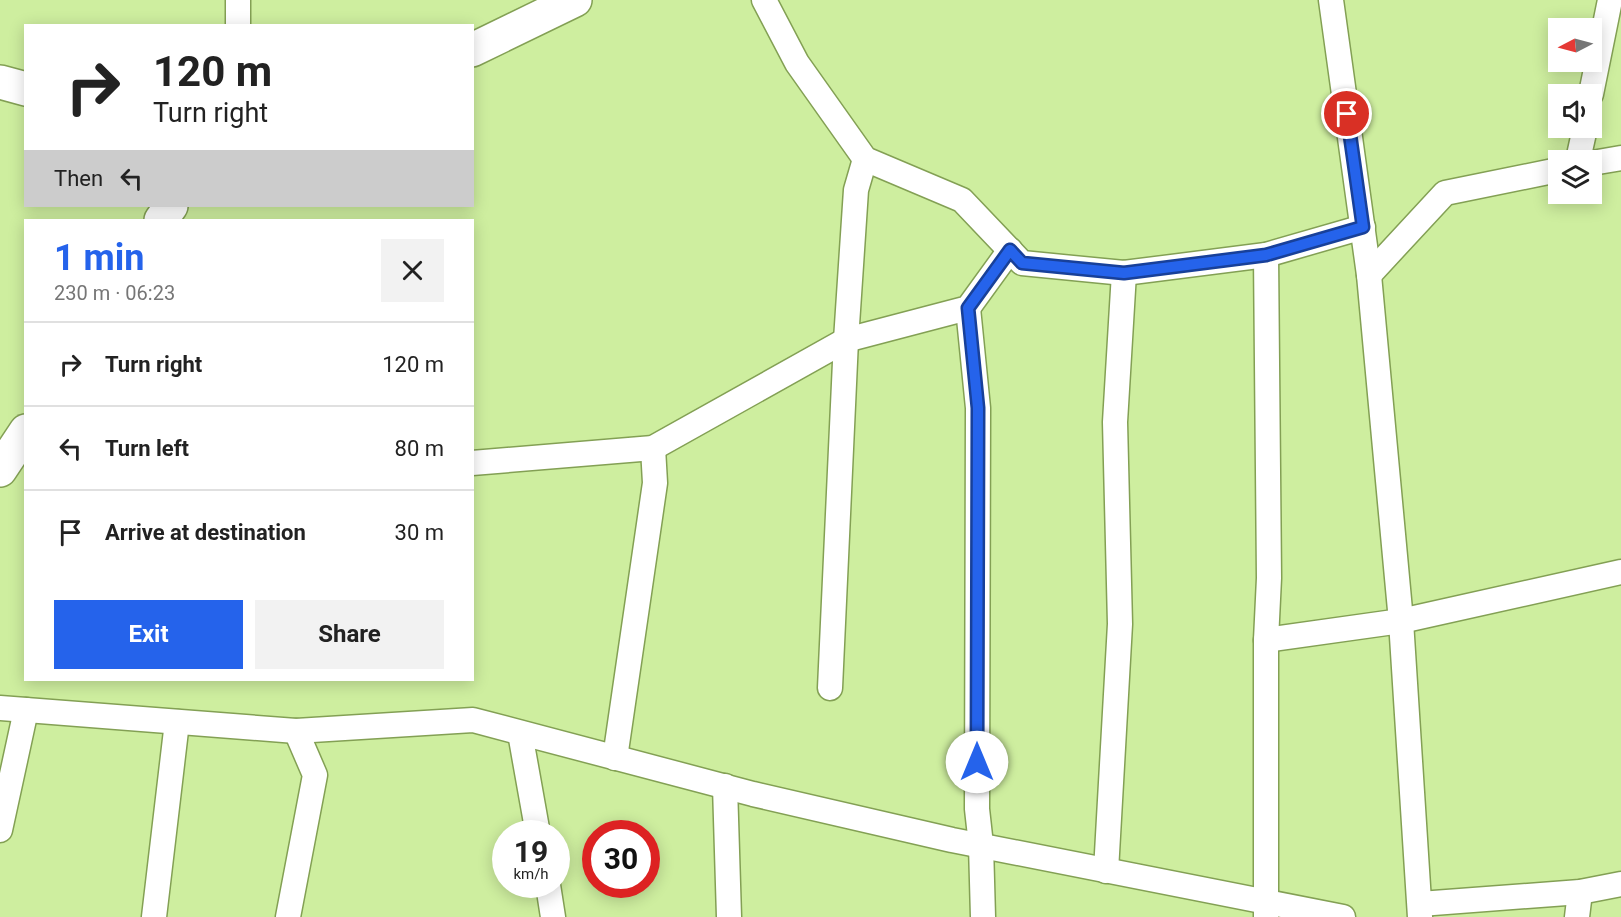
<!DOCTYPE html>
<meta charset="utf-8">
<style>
body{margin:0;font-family:Roboto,sans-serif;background:#f2f2f2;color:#222;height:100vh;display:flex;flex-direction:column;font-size:22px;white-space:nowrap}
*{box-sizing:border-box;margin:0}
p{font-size:20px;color:#767676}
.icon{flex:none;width:33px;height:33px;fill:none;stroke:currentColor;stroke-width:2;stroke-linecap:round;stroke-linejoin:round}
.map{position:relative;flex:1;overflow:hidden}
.details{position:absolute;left:24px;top:219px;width:450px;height:462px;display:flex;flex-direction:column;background:#fff;border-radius:0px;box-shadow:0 3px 15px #0003}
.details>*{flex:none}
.banner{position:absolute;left:24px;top:24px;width:450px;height:183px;border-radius:0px;box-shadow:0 3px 15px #0003;background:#fff;color:#222;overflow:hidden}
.needle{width:39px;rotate:264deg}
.buttons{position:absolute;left:1548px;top:18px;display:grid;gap:12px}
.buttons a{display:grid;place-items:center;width:54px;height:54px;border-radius:0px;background:#fff;box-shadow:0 3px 15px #0003;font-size:30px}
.speed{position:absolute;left:492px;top:820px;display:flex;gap:12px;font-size:30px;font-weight:700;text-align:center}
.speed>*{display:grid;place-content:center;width:78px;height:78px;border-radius:50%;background:#fff;box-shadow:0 3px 15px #0003;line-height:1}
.speed small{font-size:15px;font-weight:400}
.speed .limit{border:9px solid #d22;background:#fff;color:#111}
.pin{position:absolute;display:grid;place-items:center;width:51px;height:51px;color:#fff;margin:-26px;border:3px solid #fff;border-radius:50%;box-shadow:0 2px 6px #0007}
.me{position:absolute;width:66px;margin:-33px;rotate:0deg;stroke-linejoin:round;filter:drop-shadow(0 0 4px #0008)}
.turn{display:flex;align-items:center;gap:21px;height:126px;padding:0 30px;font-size:27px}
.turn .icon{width:78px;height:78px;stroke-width:2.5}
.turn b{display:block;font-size:42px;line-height:51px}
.then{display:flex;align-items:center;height:57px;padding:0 30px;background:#0003;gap:12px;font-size:22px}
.round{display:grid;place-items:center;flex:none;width:63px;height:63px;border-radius:0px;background:#f2f2f2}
.overview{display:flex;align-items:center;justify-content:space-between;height:102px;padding:0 30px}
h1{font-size:36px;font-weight:700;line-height:45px;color:#2563eb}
.cta{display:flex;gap:12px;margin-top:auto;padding:12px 30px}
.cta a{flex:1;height:69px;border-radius:0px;background:#2563eb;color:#fff;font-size:24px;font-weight:700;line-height:69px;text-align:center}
.cta a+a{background:#f2f2f2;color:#222}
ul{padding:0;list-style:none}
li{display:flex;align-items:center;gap:18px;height:84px;padding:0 30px;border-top:2px solid #e0e0e0}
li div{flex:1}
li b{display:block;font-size:22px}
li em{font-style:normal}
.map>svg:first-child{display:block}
</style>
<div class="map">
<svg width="1621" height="917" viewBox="0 0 1621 917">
<rect width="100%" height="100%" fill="#ceee9f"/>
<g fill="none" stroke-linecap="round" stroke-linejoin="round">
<g stroke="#83a054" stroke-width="27">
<g id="minor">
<polyline points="238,0 238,26"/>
<polyline points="764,0 797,63 865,159 962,200 1022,263 1124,273 1266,255 1363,227"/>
<polyline points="1331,0 1369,275 1401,621 1420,917"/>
<polyline points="1591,94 1610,0"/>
<polyline points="1578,160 1585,128"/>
<polyline points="1592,163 1621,158"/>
<polyline points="1266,255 1269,578 1266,640 1266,917"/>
<polyline points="1369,275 1445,193 1558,170"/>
<polyline points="968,308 978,408 977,809 981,845 983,917"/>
<polyline points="472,463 653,448 846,340 968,308 1010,250"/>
<polyline points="1266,640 1401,621 1621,572"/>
<polyline points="830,688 846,340 856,190 865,159"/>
<polyline points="0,708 296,731 473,720 753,794 952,840 1343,917"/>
<polyline points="520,733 538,834"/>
<polyline points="615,758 655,483 653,448"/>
<polyline points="725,786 729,917"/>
<polyline points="0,830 26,710"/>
<polyline points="1106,871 1120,624 1115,422 1124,273"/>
<polyline points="548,885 553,917"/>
<polyline points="1420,904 1580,892 1621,884"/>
<polyline points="154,917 177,722"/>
<polyline points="288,917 315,775 296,731"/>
<polyline points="1577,917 1580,892"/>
</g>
</g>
<g stroke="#83a054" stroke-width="36">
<g id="secondary">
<polyline points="472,50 575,0"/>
<polyline points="0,82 26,89"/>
<polyline points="161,220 171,206"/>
<polyline points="0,470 26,431"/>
</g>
</g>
<use href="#minor" stroke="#fff" stroke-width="24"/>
<use href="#secondary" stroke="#fff" stroke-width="33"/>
</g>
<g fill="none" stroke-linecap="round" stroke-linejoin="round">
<g stroke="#184099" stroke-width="15">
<polyline id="route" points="977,762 978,408 968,308 1010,250 1022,263 1124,273 1266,255 1363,227 1347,114"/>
</g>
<use href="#route" stroke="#2563eb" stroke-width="10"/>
</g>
</svg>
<div class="buttons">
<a><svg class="needle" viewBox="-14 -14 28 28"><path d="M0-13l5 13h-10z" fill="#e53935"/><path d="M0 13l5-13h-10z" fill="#767676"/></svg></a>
<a><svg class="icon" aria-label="sound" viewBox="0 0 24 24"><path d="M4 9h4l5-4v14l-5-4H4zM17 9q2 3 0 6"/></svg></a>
<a><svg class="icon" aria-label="layers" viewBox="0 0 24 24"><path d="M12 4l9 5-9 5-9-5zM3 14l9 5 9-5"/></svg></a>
</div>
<div class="speed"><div>19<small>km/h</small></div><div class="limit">30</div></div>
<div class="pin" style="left:1347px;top:114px;background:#d93025"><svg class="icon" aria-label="arrive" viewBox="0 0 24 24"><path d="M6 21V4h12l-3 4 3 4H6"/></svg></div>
<svg class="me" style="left:977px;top:762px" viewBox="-20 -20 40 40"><circle r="19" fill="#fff"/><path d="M0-13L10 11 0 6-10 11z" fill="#2563eb"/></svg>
<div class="banner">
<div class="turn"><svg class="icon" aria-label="right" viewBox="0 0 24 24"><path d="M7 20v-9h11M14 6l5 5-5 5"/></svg><div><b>120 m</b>Turn right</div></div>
<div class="then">Then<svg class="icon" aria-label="left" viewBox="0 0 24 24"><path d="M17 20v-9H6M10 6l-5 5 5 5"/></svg></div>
</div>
<section class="details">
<div class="overview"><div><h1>1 min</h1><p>230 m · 06:23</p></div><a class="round"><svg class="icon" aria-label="close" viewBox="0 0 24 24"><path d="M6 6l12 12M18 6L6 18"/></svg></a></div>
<ul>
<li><svg class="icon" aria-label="right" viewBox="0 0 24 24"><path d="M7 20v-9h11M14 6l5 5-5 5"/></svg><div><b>Turn right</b></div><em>120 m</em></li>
<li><svg class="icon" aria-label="left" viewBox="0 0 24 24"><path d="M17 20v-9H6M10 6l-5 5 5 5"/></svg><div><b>Turn left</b></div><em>80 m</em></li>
<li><svg class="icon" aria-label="arrive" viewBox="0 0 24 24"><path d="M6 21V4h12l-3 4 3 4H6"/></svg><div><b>Arrive at destination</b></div><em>30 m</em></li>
</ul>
<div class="cta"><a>Exit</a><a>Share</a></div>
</section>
</div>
